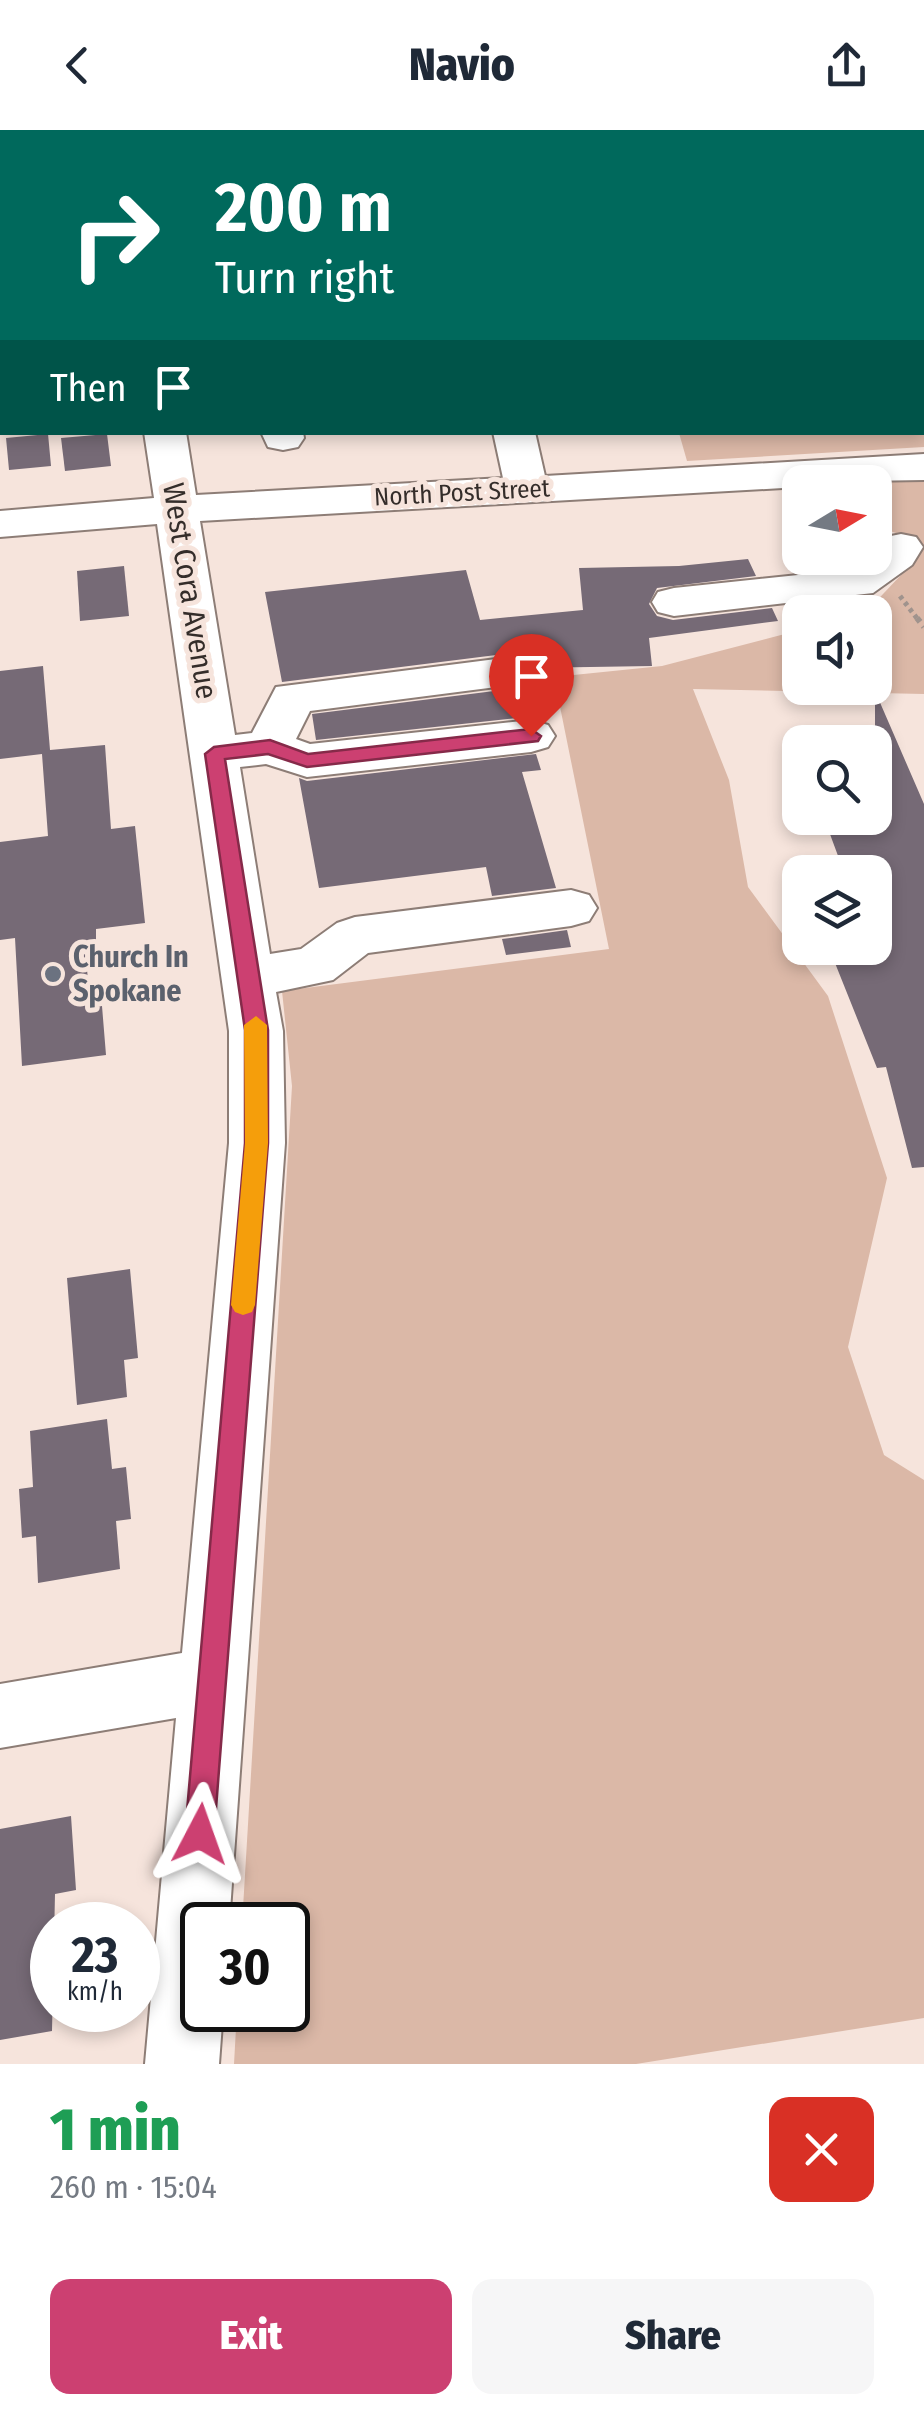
<!DOCTYPE html>
<meta charset="utf-8">
<style>
body{margin:0;font-family:"Fira Sans Condensed",sans-serif;background:#f6f6f7;color:#1f2937;height:100vh;display:flex;flex-direction:column;font-size:38px;white-space:nowrap}
*{box-sizing:border-box;margin:0}
p{font-size:32px;color:#747a83}
.icon{flex:none;width:55px;height:55px;fill:none;stroke:currentColor;stroke-width:2;stroke-linecap:round;stroke-linejoin:round}
.map{position:relative;height:1934px;overflow:hidden}
.side{display:flex;flex-direction:column;background:#fff;flex:1}
.side>*{flex:none}
.hud{position:absolute;left:0px;top:0px;width:925px;height:305px;box-shadow:0 5px 15px #0003;background:#00695c;color:#fff;overflow:hidden}
.needle{width:65px;rotate:80deg}
.controls{position:absolute;left:782px;top:335px;display:grid;gap:20px}
.controls a{display:grid;place-items:center;width:110px;height:110px;border-radius:20px;background:#fff;box-shadow:0 5px 15px #0003;font-size:50px}
.speed{position:absolute;left:30px;top:1772px;display:flex;gap:20px;font-size:50px;font-weight:700;text-align:center}
.speed>*{display:grid;place-content:center;width:130px;height:130px;border-radius:50%;background:#fff;box-shadow:0 5px 15px #0003;line-height:1}
.speed small{font-size:25px;font-weight:400}
.speed .limit{border:5px solid #111;border-radius:15px;background:#fff;color:#111}
.pin{position:absolute;display:grid;place-items:center;width:85px;height:85px;color:#fff;margin:-102px -42px;border-radius:50% 50% 50% 0;rotate:-45deg;box-shadow:0 0 10px #0007}
.pin .icon{rotate:45deg}
.me{position:absolute;width:110px;margin:-55px;rotate:4deg;stroke-linejoin:round;filter:drop-shadow(0 0 8px #0008)}
.turn{display:flex;align-items:center;gap:35px;height:210px;padding:0 50px;font-size:45px}
.turn .icon{width:130px;height:130px;stroke-width:2.5}
.turn b{display:block;font-size:70px;line-height:85px}
.then{display:flex;align-items:center;height:95px;padding:0 50px;background:#0003;gap:20px;font-size:38px}
.round{display:grid;place-items:center;flex:none;width:105px;height:105px;border-radius:20px;background:#f6f6f7}
.overview{display:flex;align-items:center;justify-content:space-between;height:170px;padding:0 50px}
h1{font-size:60px;font-weight:800;line-height:75px;color:#1e9e55}
.button{display:flex;gap:20px;margin-top:auto;padding:20px 50px}
.button a{flex:1;height:115px;border-radius:20px;background:#cc4071;color:#fff;font-size:40px;font-weight:800;line-height:115px;text-align:center}
.button a+a{background:#f6f6f7;color:#1f2937}
header{display:flex;justify-content:space-between;align-items:center;height:130px;padding:0 50px;background:#fff;font-size:45px;font-weight:800}
.map>svg:first-child{display:block}
</style>
<header><svg class="icon" aria-label="back" viewBox="0 0 24 24"><path d="M15 5l-7 7 7 7"/></svg>Navio<svg class="icon" aria-label="share" viewBox="0 0 24 24"><path d="M12 15V3M7 8l5-5 5 5M5 13v7h14v-7"/></svg></header>
<div class="map">
<svg width="924" height="1934" viewBox="0 0 924 1934">
<rect width="100%" height="100%" fill="#f6e4dc"/>
<g fill="#dbb8a7">
<polygon points="924,245 924,317 687,331 679,303 922,302"/>
<polygon points="924,347 924,564 693,559 729,650 748,757 828,866 887,1048 848,1217 884,1325 924,1350 924,1888 636,1934 234,1934 237,1880 288,1880 288,1795 242,1795 292,956 282,861 609,819 554,547 662,536 800,500 800,558 875,558 875,482 866,482 919,426 914,409 875,396 875,352 831,352"/>
</g>
<g fill="#766a76">
<polygon points="48,304 51,336 9,340 6,308"/>
<polygon points="107,304 111,336 65,341 61,308"/>
<polygon points="748,429 756,446 657,458 649,474 657,486 673,490 772,478 778,491 649,508 652,536 528,538 521,528 504,524 282,552 265,462 466,440 480,490 583,480 579,438 679,436"/>
<polygon points="124,436 129,486 80,491 77,441"/>
<polygon points="43,536 50,620 105,615 111,699 135,696 145,793 96,799 96,811 85,813 90,877 102,876 106,925 22,936 15,808 0,810 0,712 48,706 42,624 0,629 0,541"/>
<polygon points="518,558 526,587 316,610 312,584"/>
<polygon points="875,561 924,674 924,1037 912,1038 886,937 877,938 829,818 875,818 875,742 844,742 824,688 875,688"/>
<polygon points="536,624 541,640 522,642 556,758 492,766 486,737 319,758 299,648 307,651"/>
<polygon points="567,800 571,817 506,825 502,809"/>
<polygon points="130,1139 138,1228 124,1230 127,1267 77,1275 67,1148"/>
<polygon points="107,1289 112,1339 126,1337 131,1389 116,1391 120,1439 38,1453 36,1406 22,1408 19,1359 33,1357 30,1301"/>
<polygon points="71,1686 76,1760 55,1764 52,1901 0,1910 0,1699"/>
</g>
<g fill="none" stroke-linecap="round" stroke-linejoin="round">
<g stroke="#8d7d76" stroke-width="4">
<g id="minor">
<polygon points="98,0 134,0 134,2 99,2"/>
<polygon points="674,0 710,0 711,2 676,2"/>
<polygon points="879,0 915,0 917,2 881,2"/>
<polygon points="922,31 924,32 924,56 922,55"/>
<rect x="922" y="228" width="2" height="24"/>
<polygon points="144,302 186,302 196,365 503,348 493,302 535,302 545,346 924,324 924,350 800,352 800,357 200,391 235,605 252,603 276,557 504,528 520,532 527,543 520,554 310,581 296,609 310,614 531,590 548,595 555,606 548,617 531,622 307,647 266,634 240,637 270,824 301,819 337,793 355,787 571,760 589,765 597,778 589,791 571,796 368,823 333,850 276,862 283,901 285,1013 229,1795 202,1795 202,1880 223,1880 219,1934 145,1934 176,1588 0,1618 0,1554 182,1523 229,1013 229,901 157,394 0,407 0,381 154,368"/>
<polygon points="261,302 303,302 304,308 298,317 283,320 268,317"/>
<polygon points="901,404 916,407 923,417 912,435 873,463 674,486 658,482 652,472 658,462 674,458 846,440 864,428 875,428 875,420 886,407"/>
</g>
</g>
<polyline stroke="#a0938d" stroke-width="5" stroke-dasharray="4 4" stroke-linecap="butt" points="900,466 919,491"/>
<polyline stroke="#a0938d" stroke-width="6" stroke-dasharray="5 5" stroke-linecap="butt" points="917,488 924,497"/>
<use href="#minor" fill="#fff" fill-rule="evenodd"/>
</g>
<polygon fill="#cc4071" stroke="#852a49" stroke-width="2.5" points="531,599 541,606 538,611 307,637 268,624 225,629 268,900 268,1013 214,1704 210,1714 200,1718 189,1714 185,1704 245,1013 245,900 205,624 214,617 270,610 308,624"/>
<polygon fill="#f59e0b" points="256,886 267,895 268,1013 255,1175 252,1182 243,1185 235,1182 231,1175 245,1013 244,895"/>
<circle fill="#6b7280" stroke="#f6e4dc" stroke-width="4" cx="53" cy="844" r="10"/>
<g text-anchor="middle" dominant-baseline="central" stroke-width="10" stroke-linejoin="round" paint-order="stroke">
<g font-size="25" fill="#342d2a" stroke="#f6e4dc">
<text transform="translate(462 363) rotate(-3)">North Post Street</text>
</g>
<g font-size="30" fill="#342d2a" stroke="#f6e4dc">
<text transform="translate(190 461) rotate(81)">West Cora Avenue</text>
</g>
<g font-size="30" font-weight="bold" fill="#5b616d" stroke="#f6e4dc" text-anchor="start">
<text x="73" y="827">Church In<tspan x="73" dy="34">Spokane</tspan></text>
</g>
</g>
</svg>
<div class="controls">
<a><svg class="needle" viewBox="-14 -14 28 28"><path d="M0-13l5 13h-10z" fill="#e53935"/><path d="M0 13l5-13h-10z" fill="#747a83"/></svg></a>
<a><svg class="icon" aria-label="sound" viewBox="0 0 24 24"><path d="M4 9h4l5-4v14l-5-4H4zM17 9q2 3 0 6"/></svg></a>
<a><svg class="icon" aria-label="search" viewBox="0 0 24 24"><circle cx="10" cy="10" r="6"/><path d="M15 15l6 6"/></svg></a>
<a><svg class="icon" aria-label="layers" viewBox="0 0 24 24"><path d="M12 4l9 5-9 5-9-5zM3 14l9 5 9-5"/></svg></a>
</div>
<div class="speed"><div>23<small>km/h</small></div><div class="limit">30</div></div>
<div class="pin" style="left:531px;top:606px;background:#d93025"><svg class="icon" aria-label="arrive" viewBox="0 0 24 24"><path d="M6 21V4h12l-3 4 3 4H6"/></svg></div>
<svg class="me" style="left:200px;top:1704px" viewBox="-20 -20 40 40"><path d="M0-17L14 15 0 8-14 15z" fill="#cc4071" stroke="#fff" stroke-width="4"/></svg>
<div class="hud">
<div class="turn"><svg class="icon" aria-label="right" viewBox="0 0 24 24"><path d="M7 20v-9h11M14 6l5 5-5 5"/></svg><div><b>200 m</b>Turn right</div></div>
<div class="then">Then<svg class="icon" aria-label="arrive" viewBox="0 0 24 24"><path d="M6 21V4h12l-3 4 3 4H6"/></svg></div>
</div>
</div>
<section class="side">
<div class="overview"><div><h1>1 min</h1><p>260 m · 15:04</p></div><a class="round" style="background:#d93025;color:#fff"><svg class="icon" aria-label="close" viewBox="0 0 24 24"><path d="M6 6l12 12M18 6L6 18"/></svg></a></div>
<div class="button"><a>Exit</a><a>Share</a></div>
</section>
